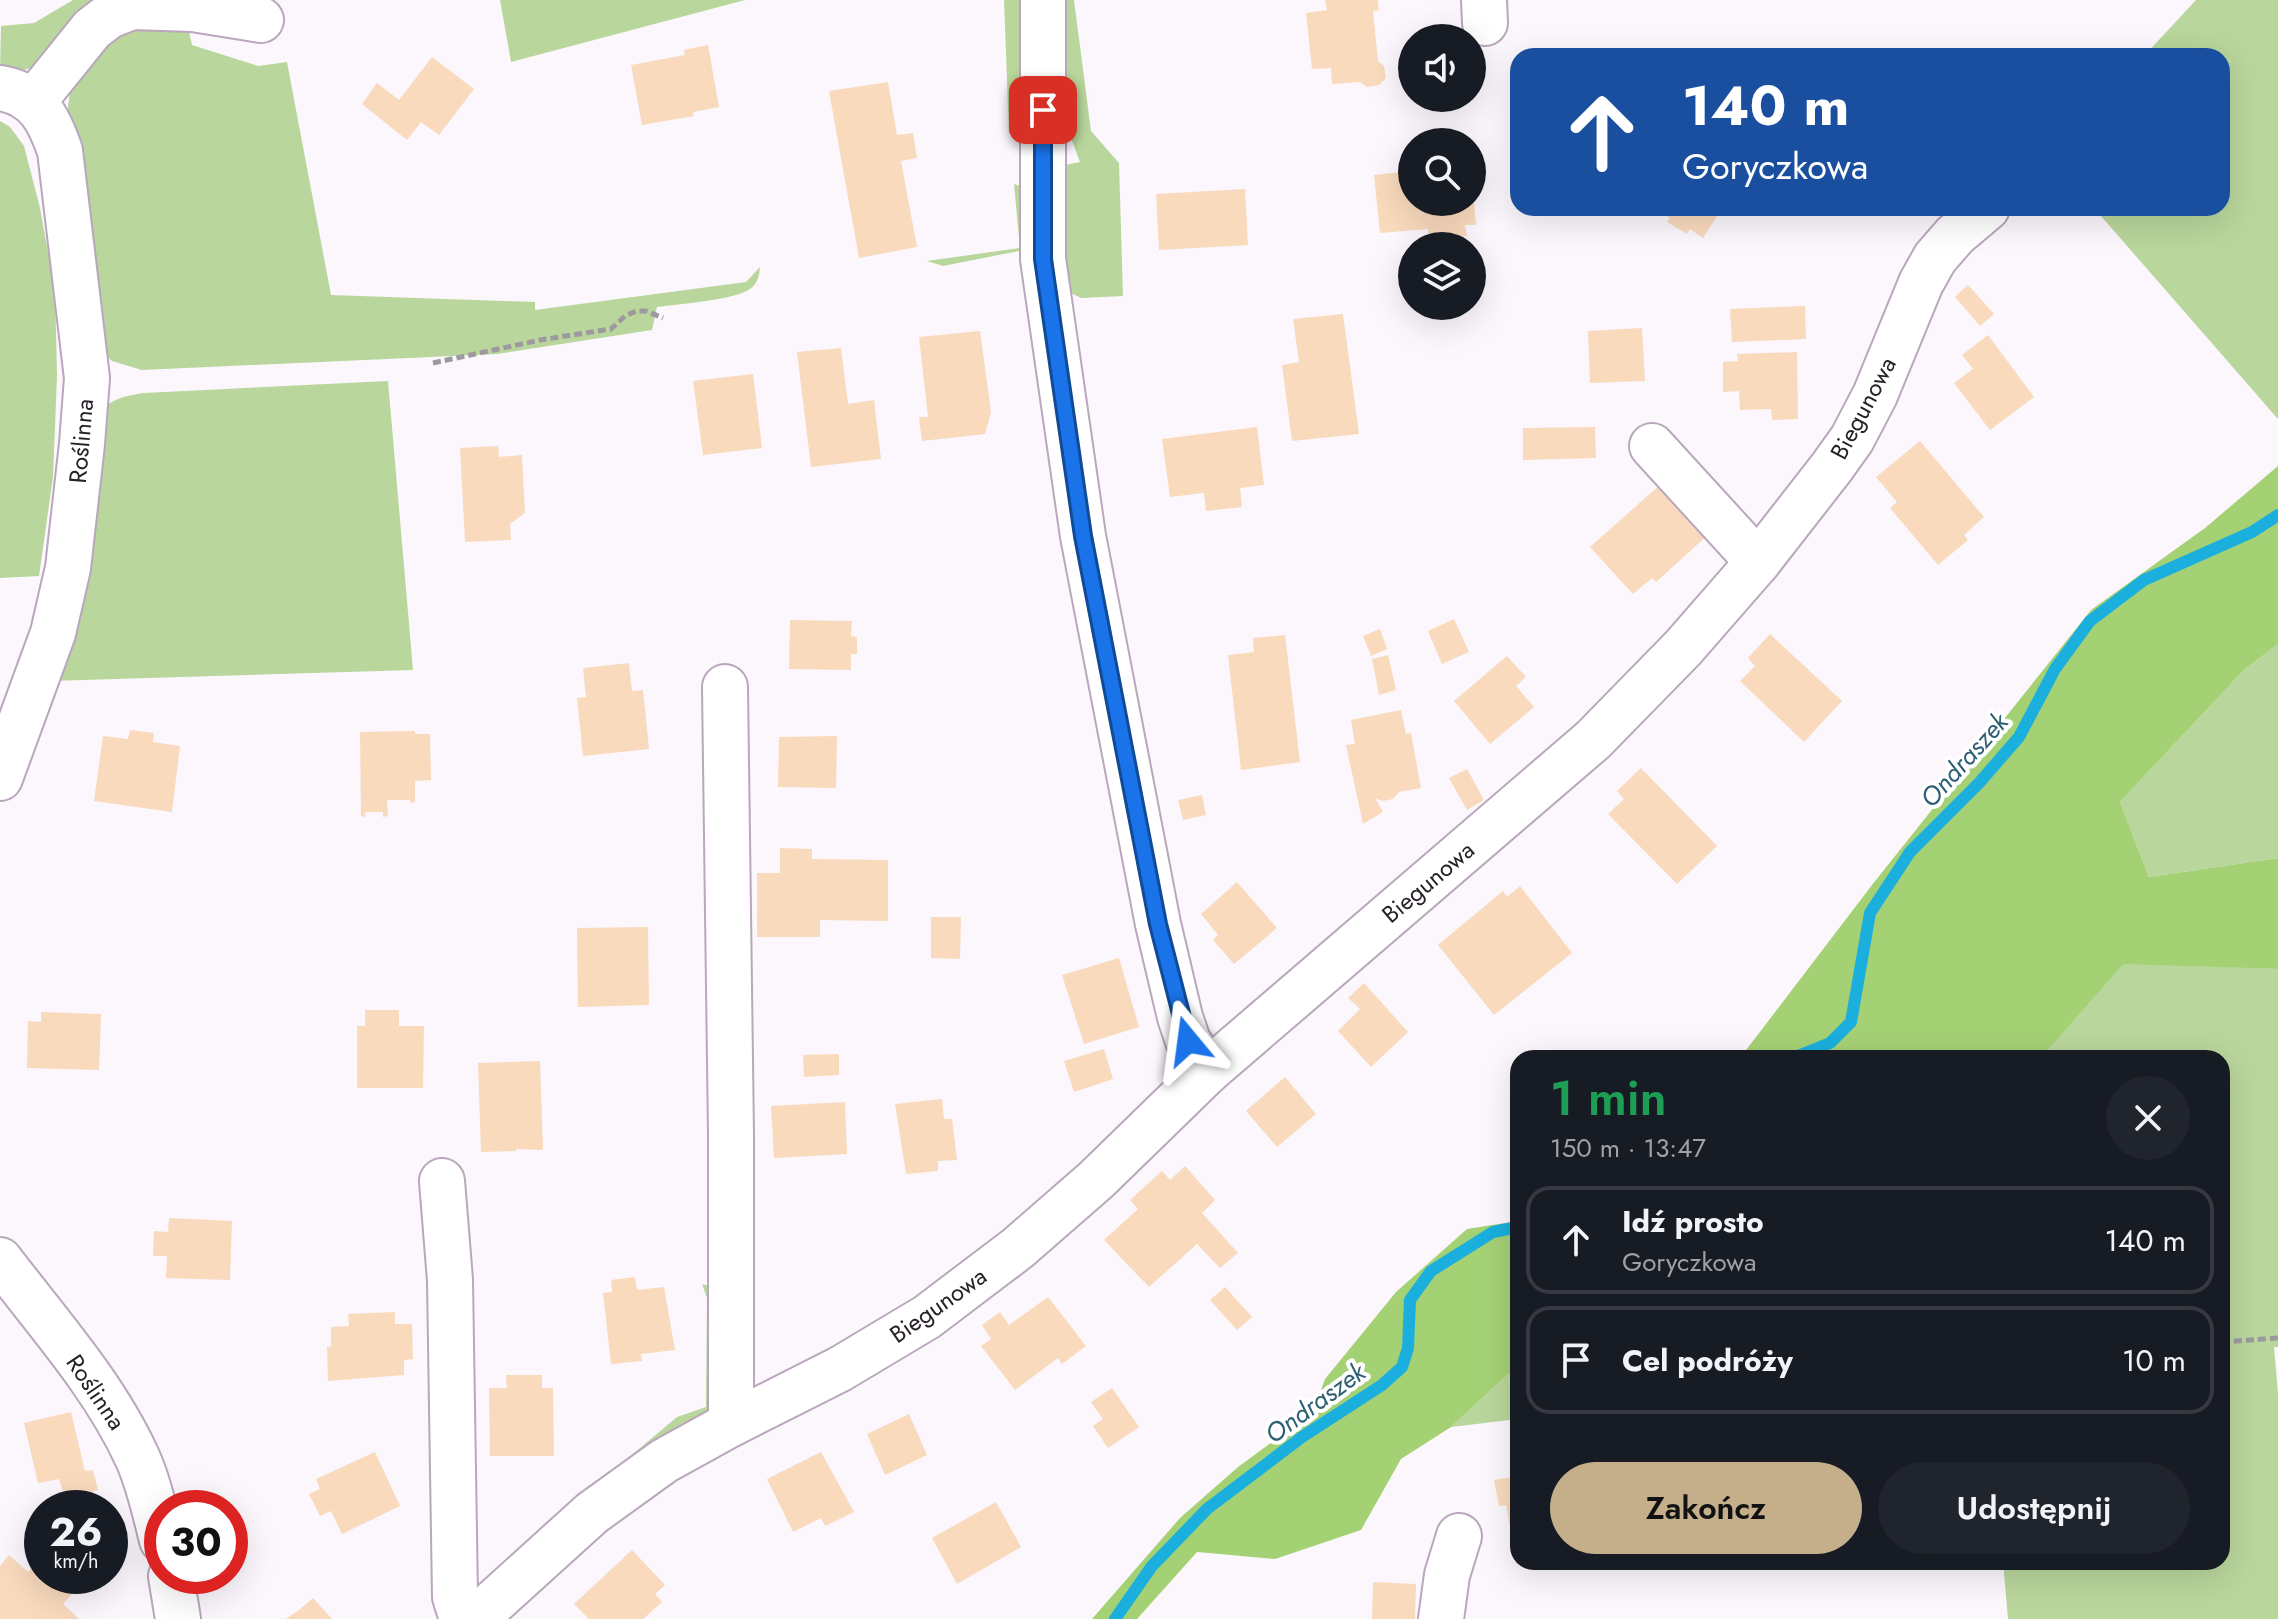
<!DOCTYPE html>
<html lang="pl">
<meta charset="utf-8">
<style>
body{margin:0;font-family:Jost,sans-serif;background:#20242c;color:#f1f3f6;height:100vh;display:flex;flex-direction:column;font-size:30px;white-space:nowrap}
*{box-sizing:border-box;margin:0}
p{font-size:26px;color:#9ea1a6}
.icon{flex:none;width:44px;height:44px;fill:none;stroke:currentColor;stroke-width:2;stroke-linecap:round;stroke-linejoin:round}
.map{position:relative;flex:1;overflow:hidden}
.side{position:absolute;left:1510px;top:1050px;width:720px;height:520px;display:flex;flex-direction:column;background:#171b24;border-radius:24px;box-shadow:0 8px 32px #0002}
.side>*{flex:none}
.top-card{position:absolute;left:1510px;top:48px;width:720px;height:168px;border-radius:24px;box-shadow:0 8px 32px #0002;background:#1a4fa0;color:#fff;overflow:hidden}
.fabs{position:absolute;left:1398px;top:24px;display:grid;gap:16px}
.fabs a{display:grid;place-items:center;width:88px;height:88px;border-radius:50%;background:#171b24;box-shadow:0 8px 32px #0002;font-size:40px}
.speed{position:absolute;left:24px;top:1490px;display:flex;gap:16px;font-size:40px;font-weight:700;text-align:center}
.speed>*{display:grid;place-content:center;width:104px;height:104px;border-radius:50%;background:#171b24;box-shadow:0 8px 32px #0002;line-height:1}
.speed small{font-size:20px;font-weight:400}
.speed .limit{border:12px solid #d22;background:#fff;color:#111}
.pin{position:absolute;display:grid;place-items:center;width:68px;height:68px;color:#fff;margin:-34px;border-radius:16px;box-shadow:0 4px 12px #0006}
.me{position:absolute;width:88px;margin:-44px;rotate:344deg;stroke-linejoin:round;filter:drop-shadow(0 0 6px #0008)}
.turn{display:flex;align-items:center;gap:28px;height:168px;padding:0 40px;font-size:36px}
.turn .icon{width:104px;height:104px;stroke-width:2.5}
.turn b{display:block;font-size:56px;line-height:68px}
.round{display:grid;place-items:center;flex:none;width:84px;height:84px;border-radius:42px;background:#20242c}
.summary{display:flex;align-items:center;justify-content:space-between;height:136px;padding:0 40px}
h1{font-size:48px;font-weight:600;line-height:60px;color:#1e9e55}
.button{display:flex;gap:16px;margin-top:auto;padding:16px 40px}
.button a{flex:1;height:92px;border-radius:48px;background:#c4af8a;color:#111;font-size:32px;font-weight:600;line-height:92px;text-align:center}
.button a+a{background:#20242c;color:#f1f3f6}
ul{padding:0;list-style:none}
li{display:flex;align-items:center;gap:24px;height:108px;margin:0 16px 12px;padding:0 24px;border:4px solid #363941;border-radius:24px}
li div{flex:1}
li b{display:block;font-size:30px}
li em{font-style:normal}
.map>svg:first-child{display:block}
</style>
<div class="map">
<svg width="2278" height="1619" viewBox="0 0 2278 1619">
<rect width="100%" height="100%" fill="#fbf7fc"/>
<g fill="#b9d69c">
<path d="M73 0H103C76 28 44 79 0 72L1 26 34 23Z"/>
<polygon points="500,0 745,0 511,62"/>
<polygon points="1004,0 1028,0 1027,124 1009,133"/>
<polygon points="1055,0 1074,0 1091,131 1119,163 1123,296 1081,298 1065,290 1055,167 1080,162 1060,109"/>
<polygon points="2196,0 2278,0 2278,419 2094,208 2222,208 2222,56 2144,56"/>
<path d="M137 22 189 31 192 45 258 66 287 62 331 295 535 302V310L746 282 760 267C759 276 758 283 750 289 735 300 678 304 657 307L652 330 497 354 142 370 112 361 101 351 67 123C70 60 86 53 137 22Z"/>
<polygon points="0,121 10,127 24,146 40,208 55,291 57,375 53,477 39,576 0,578"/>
<polygon points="1014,184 1022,187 1024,250 943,266 927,261 1020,248"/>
<path d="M388 381 413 670 49 681 100 411C113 398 126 396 144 393Z"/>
<polygon points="2278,644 2278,858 2149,877 2120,802 2244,670"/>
<polygon points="2123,963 2278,969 2278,1347 2274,1347 2278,1393 2278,1619 2008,1619 2003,1562 2222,1562 2222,1058 2041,1058"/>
<polygon points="702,1284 712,1287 716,1401 706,1415 584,1495 677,1417 706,1407 707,1298"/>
<polygon points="1518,1365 1518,1419 1451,1427"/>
</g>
<g fill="#a5d175">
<polygon points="2278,466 2278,644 2244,670 2120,802 2149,877 2278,858 2278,969 2123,964 2041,1058 1740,1058 1872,885 2091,610 2205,528"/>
<polygon points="1518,1221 1518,1365 1451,1427 1401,1459 1361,1530 1275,1559 1197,1552 1137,1619 1092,1619 1180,1518 1238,1467 1313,1412 1325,1379 1396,1292 1467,1229"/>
</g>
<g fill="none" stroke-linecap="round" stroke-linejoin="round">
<g stroke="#1aafdd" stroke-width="12">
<polyline points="1793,1058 1830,1043 1851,1022 1870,913 1910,852 1979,783 2019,737 2055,669 2090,621 2144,580 2252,532 2278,515"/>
<polyline points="1115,1619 1152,1566 1207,1509 1302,1437 1382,1385 1402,1367 1408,1348 1410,1300 1431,1271 1493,1232 1518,1227"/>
</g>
</g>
<g fill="#f9dabd">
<polygon points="1325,0 1378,0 1379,10 1373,11 1378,61 1384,66 1386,78 1379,85 1367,87 1360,82 1332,84 1331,68 1312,69 1306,13 1327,10"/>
<polygon points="708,45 719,107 693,112 694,116 642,125 631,65 685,55 684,50"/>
<polygon points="432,57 474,89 439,135 421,122 407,140 362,104 377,83 399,100"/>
<polygon points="888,82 897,135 913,133 917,158 901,161 917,247 859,258 829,91"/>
<polygon points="1412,171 1412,202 1474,202 1476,225 1465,225 1467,236 1429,240 1428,229 1380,233 1374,175"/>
<polygon points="1245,189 1248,245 1159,250 1156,194"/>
<polygon points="1654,208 1722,208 1703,238 1690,229 1687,234 1667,222 1670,218"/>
<polygon points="1968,285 1994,314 1980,326 1955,297"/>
<polygon points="1805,306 1806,339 1732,342 1730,309"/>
<polygon points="1343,314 1359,434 1292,441 1282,365 1299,362 1293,319"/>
<polygon points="1642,328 1645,381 1590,383 1588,331"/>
<polygon points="980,331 991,412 985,434 922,441 919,417 928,417 919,337"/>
<polygon points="1988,335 2034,397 1990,430 1954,383 1973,369 1962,355"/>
<polygon points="841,348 848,404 874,400 881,459 811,467 797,352"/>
<polygon points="1797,352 1798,419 1772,420 1771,409 1740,410 1739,391 1723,392 1723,362 1738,361 1737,354"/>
<polygon points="753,374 762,448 703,455 693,381"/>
<polygon points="1257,427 1264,485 1240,488 1242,507 1206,511 1204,493 1170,497 1162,439"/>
<polygon points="1595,427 1596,458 1523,460 1523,428"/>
<polygon points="1920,441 1984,517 1964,535 1968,540 1938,565 1890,508 1897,502 1876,477"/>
<polygon points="498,446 499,457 522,455 525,513 510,524 511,540 465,542 460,448"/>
<polygon points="1662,483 1709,534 1656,582 1652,578 1633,594 1590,547"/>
<polygon points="1454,619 1469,652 1442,664 1428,631"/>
<polygon points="790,620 852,621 851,636 857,637 857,654 851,654 851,670 789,669"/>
<polygon points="1380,629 1387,649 1371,656 1363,636"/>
<polygon points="1770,634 1842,701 1804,742 1740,681 1755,666 1748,658"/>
<polygon points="1285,635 1300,762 1241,770 1228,655 1254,652 1253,638"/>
<polygon points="1388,655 1396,690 1379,695 1372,659"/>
<polygon points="1507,656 1526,677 1516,686 1534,707 1490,744 1454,701"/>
<polygon points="629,663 632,691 643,690 649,749 583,756 577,698 586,697 583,668"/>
<polygon points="1401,710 1406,734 1411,733 1421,788 1399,792 1393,799 1383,801 1375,798 1383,812 1363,824 1346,745 1355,744 1351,720"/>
<polygon points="130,730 154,733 153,742 180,746 172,812 94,801 103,736 128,739"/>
<polygon points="415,731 415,734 430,734 431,780 415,781 415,802 410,803 411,800 387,800 388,816 383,817 383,812 365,812 365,817 361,816 360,732"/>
<polygon points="837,736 836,788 778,787 779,737"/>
<polygon points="1641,768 1717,846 1677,884 1608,814 1624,799 1617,791"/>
<polygon points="1467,769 1484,800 1467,810 1449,778"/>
<polygon points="1202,795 1206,815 1183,820 1178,800"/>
<polygon points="780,848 812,849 812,859 888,860 888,921 820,920 820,937 757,937 757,873 780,873"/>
<polygon points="1237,882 1277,928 1234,964 1213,940 1218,935 1201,914"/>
<polygon points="1520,886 1572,953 1494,1015 1438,945 1503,891 1507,897"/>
<polygon points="931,917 961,917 960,959 931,958"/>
<polygon points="648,927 649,1005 578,1007 577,928"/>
<polygon points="1119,958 1139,1027 1084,1044 1062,975"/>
<polygon points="1364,983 1408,1032 1371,1067 1338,1031 1360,1009 1348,998"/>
<polygon points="365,1010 399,1010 399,1026 424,1026 423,1088 357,1088 357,1026 365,1026"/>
<polygon points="41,1012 101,1014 99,1070 27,1068 28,1021 41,1022"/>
<polygon points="1104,1049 1113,1079 1074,1092 1064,1061"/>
<polygon points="839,1054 839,1075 804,1077 803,1055"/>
<polygon points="540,1061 543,1150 516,1149 516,1151 481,1152 478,1063"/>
<polygon points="1285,1077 1316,1114 1277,1147 1246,1111"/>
<polygon points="942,1099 944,1119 952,1119 957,1160 938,1161 938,1171 906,1174 895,1104"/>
<polygon points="845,1102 847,1154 774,1158 771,1106"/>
<polygon points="1185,1166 1215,1200 1202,1213 1238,1253 1220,1268 1197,1244 1149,1287 1104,1240 1138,1209 1130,1200 1162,1171 1170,1180"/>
<polygon points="169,1218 232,1221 230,1280 166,1278 167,1256 153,1256 154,1231 168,1232"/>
<polygon points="635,1277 637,1290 664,1287 675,1350 641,1354 642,1361 611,1364 603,1293 612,1292 611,1280"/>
<polygon points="1225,1287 1252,1317 1237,1330 1210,1300"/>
<polygon points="1048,1297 1086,1346 1062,1364 1058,1358 1015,1390 981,1346 991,1339 982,1325 1000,1312 1009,1325"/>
<polygon points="395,1312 395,1324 412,1324 413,1359 404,1360 404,1375 328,1381 327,1346 331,1347 331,1327 349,1326 348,1314"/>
<polygon points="506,1375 542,1375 542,1388 553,1388 554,1456 490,1456 489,1388 507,1388"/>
<polygon points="1112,1388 1139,1427 1108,1448 1093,1426 1103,1419 1091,1402"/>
<polygon points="71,1412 85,1471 93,1470 98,1490 65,1499 59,1479 38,1483 24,1423"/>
<polygon points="909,1414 927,1455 885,1475 867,1434"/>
<polygon points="375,1452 400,1506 342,1534 331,1511 320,1516 309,1494 320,1489 316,1479"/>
<polygon points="821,1452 854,1512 825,1526 821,1518 793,1532 767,1479"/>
<polygon points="1518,1476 1518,1563 1516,1564 1506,1505 1499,1506 1494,1480"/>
<polygon points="996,1502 1021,1547 957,1584 932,1538"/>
<polygon points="632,1550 665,1585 655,1594 662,1602 643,1619 589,1619 574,1604"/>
<polygon points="9,1555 28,1572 42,1557 42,1576 57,1576 74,1591 63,1604 79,1619 0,1619 0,1566"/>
<polygon points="1373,1582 1416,1584 1415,1619 1372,1619"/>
<polygon points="313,1598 332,1619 286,1619 299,1610"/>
</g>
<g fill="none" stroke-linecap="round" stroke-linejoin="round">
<g stroke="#baa6bd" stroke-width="48">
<g id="minor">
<polyline points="1043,0 1043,259 1083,536 1158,924 1180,1017 1188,1041 1208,1071"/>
<polyline points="1484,0 1485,23"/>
<polyline points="132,7 193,9 261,20"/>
<path d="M0 88C37 94 49 119 60 151L87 378 82 444 68 568 53 633 0 778"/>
<polyline points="34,101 92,29 109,16 132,7 135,0"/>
<polyline points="1652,446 1758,562"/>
<polyline points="725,687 731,1135 731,1424"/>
<polyline points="442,1181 450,1280 455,1597 462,1619"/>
<path d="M0 1260C48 1323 104 1385 137 1457 149 1483 155 1513 162 1540"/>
<polyline points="171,1576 178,1619"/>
<polyline points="475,1619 592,1513 664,1461 731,1424 840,1369 927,1317 1018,1248 1096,1180 1208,1071 1593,740 1683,648 1758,562 1832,467 1852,439 1875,395 1921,283 1935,258 1955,235 1987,208"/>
<polyline points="1441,1619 1447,1575 1459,1536"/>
</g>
</g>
<g stroke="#9e999f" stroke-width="5" stroke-dasharray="8 4" stroke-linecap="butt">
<polyline points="433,363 540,340 611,329 625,316 636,311 646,311 663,318"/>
<polyline points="2222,1342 2278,1338"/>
</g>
<use href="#minor" stroke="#fff" stroke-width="44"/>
</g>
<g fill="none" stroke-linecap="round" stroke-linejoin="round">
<g stroke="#114b97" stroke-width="20">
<polyline id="route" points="1043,110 1043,259 1083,536 1158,924 1188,1041"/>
</g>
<use href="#route" stroke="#1a73e8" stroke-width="14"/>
</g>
<g text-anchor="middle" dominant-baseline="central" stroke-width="8" stroke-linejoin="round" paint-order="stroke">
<g font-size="24" fill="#282129" stroke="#fff">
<text transform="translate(1863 408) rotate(-62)">Biegunowa</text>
<text transform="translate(81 441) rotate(-85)">Roślinna</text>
<text transform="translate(1428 882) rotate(-40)">Biegunowa</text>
<text transform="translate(938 1305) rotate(-35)">Biegunowa</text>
<text transform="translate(96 1392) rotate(56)">Roślinna</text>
</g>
<g font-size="26" font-style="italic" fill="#2b5f73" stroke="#fff">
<text transform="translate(1964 760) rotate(-48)">Ondraszek</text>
<text transform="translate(1315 1403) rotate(-36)">Ondraszek</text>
</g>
</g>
</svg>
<div class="fabs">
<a><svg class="icon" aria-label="sound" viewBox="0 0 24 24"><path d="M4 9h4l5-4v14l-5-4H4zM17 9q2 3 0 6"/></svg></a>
<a><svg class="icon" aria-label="search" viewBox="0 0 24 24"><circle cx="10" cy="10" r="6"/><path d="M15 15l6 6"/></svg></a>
<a><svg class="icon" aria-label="layers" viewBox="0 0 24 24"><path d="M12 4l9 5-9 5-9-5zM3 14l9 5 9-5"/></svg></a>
</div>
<div class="speed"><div>26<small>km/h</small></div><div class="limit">30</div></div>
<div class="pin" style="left:1043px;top:110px;background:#d93025"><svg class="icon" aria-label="arrive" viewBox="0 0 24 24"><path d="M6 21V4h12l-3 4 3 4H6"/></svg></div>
<svg class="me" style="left:1188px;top:1041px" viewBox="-20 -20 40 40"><path d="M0-17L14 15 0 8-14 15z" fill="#1a73e8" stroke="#fff" stroke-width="4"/></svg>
<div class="top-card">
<div class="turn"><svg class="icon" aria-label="ahead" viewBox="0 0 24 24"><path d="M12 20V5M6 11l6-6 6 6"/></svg><div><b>140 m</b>Goryczkowa</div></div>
</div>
<section class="side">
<div class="summary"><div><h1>1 min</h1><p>150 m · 13:47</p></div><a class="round"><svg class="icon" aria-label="close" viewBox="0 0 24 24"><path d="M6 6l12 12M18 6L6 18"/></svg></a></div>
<ul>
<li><svg class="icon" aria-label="ahead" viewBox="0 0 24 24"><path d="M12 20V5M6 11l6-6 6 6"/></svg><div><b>Idź prosto</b><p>Goryczkowa</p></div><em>140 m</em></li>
<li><svg class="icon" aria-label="arrive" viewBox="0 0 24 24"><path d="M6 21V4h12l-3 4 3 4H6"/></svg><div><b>Cel podróży</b></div><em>10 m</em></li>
</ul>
<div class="button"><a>Zakończ</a><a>Udostępnij</a></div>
</section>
</div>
